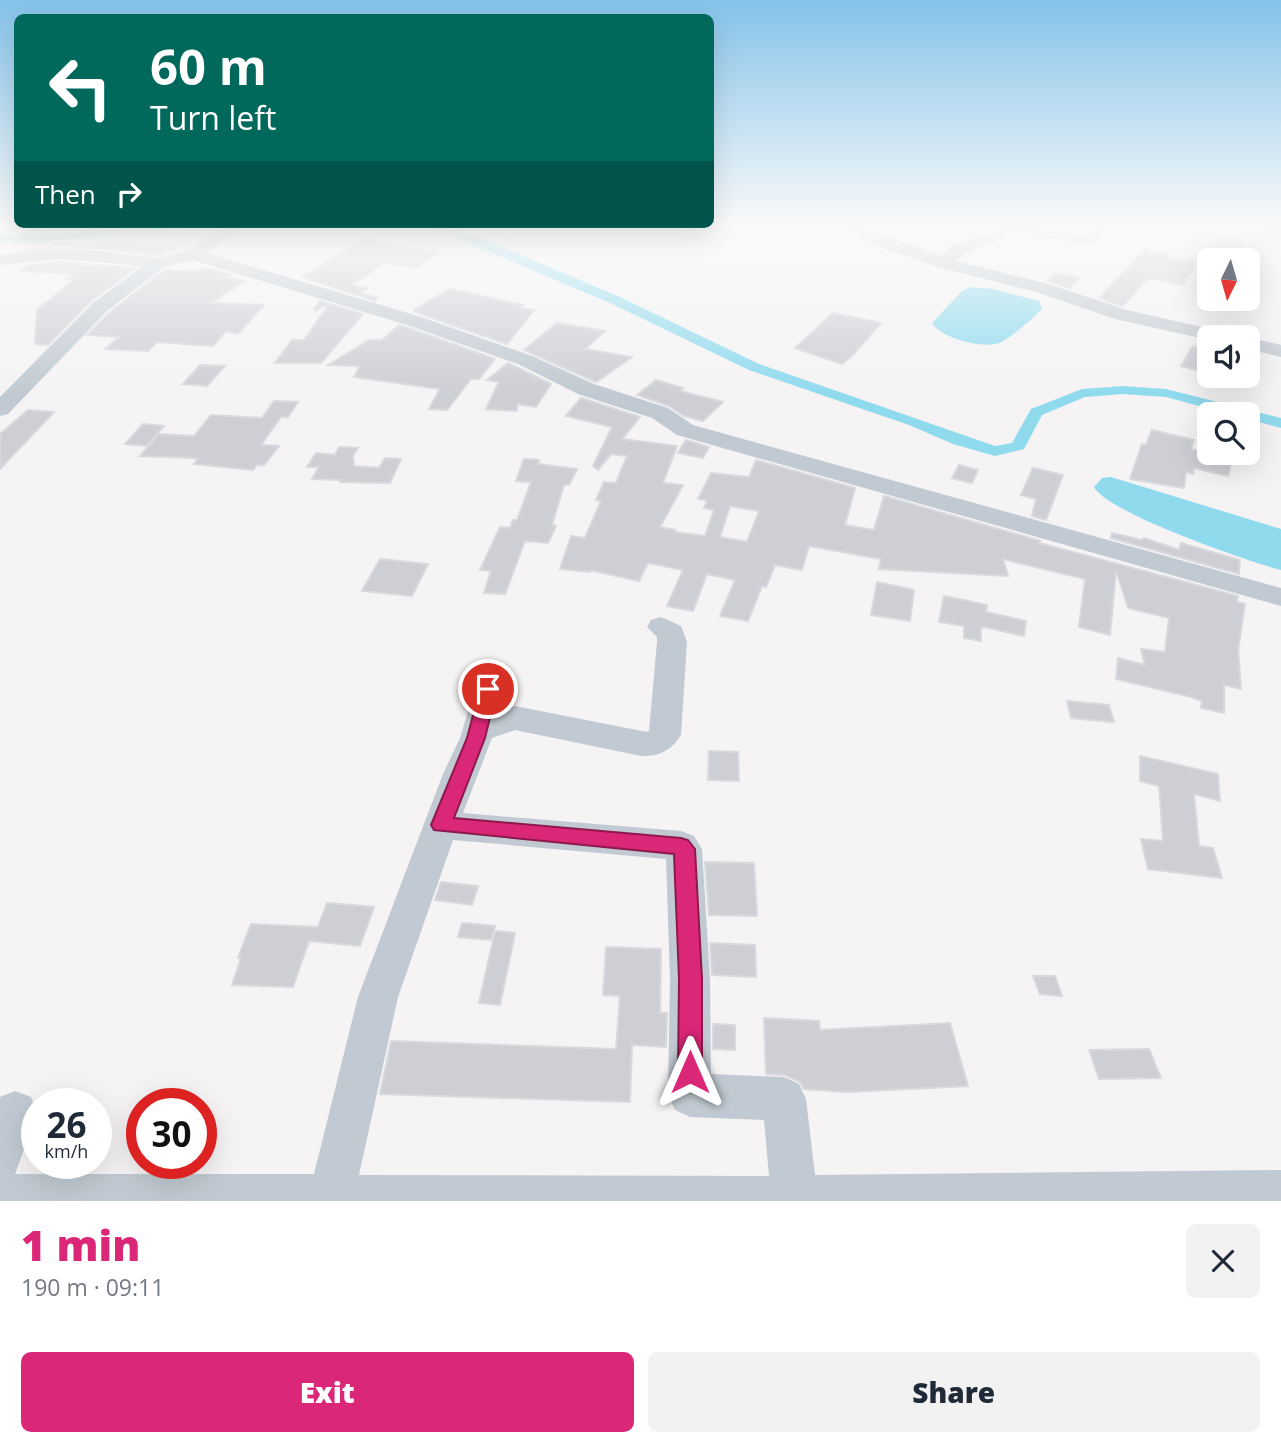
<!DOCTYPE html>
<meta charset="utf-8">
<style>
body{margin:0;font-family:"Open Sans",sans-serif;background:#f2f2f3;color:#1f2937;height:100vh;display:flex;flex-direction:column;font-size:26px;white-space:nowrap}
*{box-sizing:border-box;margin:0}
p{font-size:23px;color:#747a83}
.icon{flex:none;width:38px;height:38px;fill:none;stroke:currentColor;stroke-width:2;stroke-linecap:round;stroke-linejoin:round}
.map{position:relative;height:1201px;overflow:hidden}
.drawer{display:flex;flex-direction:column;background:#fff;flex:1}
.drawer>*{flex:none}
.top-card{position:absolute;left:14px;top:14px;width:700px;height:214px;border-radius:10px;box-shadow:0 7px 28px #0002;background:#00695c;color:#fff;overflow:hidden}
.needle{width:46px;rotate:185deg}
.buttons{position:absolute;left:1197px;top:248px;display:grid;gap:14px}
.buttons a{display:grid;place-items:center;width:63px;height:63px;border-radius:10px;background:#fff;box-shadow:0 7px 28px #0002;font-size:35px}
.speed{position:absolute;left:21px;top:1088px;display:flex;gap:14px;font-size:35px;font-weight:700;text-align:center}
.speed>*{display:grid;place-content:center;width:91px;height:91px;border-radius:50%;background:#fff;box-shadow:0 7px 28px #0002;line-height:1}
.speed small{font-size:18px;font-weight:400}
.speed .limit{border:10px solid #d22;background:#fff;color:#111}
.pin{position:absolute;display:grid;place-items:center;width:60px;height:60px;color:#fff;margin:-30px;border:4px solid #fff;border-radius:50%;box-shadow:0 2px 7px #0007}
.me{position:absolute;width:77px;margin:-38px;rotate:0deg;stroke-linejoin:round;filter:drop-shadow(0 0 5px #0008)}
.turn{display:flex;align-items:center;gap:24px;height:147px;padding:0 21px;font-size:32px}
.turn .icon{width:91px;height:91px;stroke-width:2.5}
.turn b{display:block;font-size:49px;line-height:60px}
.then{display:flex;align-items:center;height:66px;padding:0 21px;background:#0003;gap:14px;font-size:26px}
.round{display:grid;place-items:center;flex:none;width:74px;height:74px;border-radius:10px;background:#f2f2f3}
.head{display:flex;align-items:center;justify-content:space-between;height:119px;padding:0 21px}
h1{font-size:42px;font-weight:800;line-height:52px;color:#db2777}
.button{display:flex;gap:14px;margin-top:auto;padding:14px 21px}
.button a{flex:1;height:80px;border-radius:10px;background:#db2777;color:#fff;font-size:28px;font-weight:800;line-height:80px;text-align:center}
.button a+a{background:#f2f2f3;color:#1f2937}
.map>svg:first-child{display:block}
</style>
<div class="map">
<svg width="1281" height="1201" viewBox="0 0 1281 1201">
<rect width="100%" height="100%" fill="#f5f3f3"/>
<g fill="#90daee">
<path d="M971 287 993 289 1039 301 1042 308C1038 315 1007 341 999 343 982 349 941 338 932 323L962 291Z"/>
<path d="M1111 477 1281 529V570C1249 562 1106 512 1094 487L1102 478Z"/>
</g>
<g fill="none" stroke-linecap="round" stroke-linejoin="round">
<g fill="#90daee" fill-rule="evenodd">
<polygon points="150,226 192,226 186,229 39,242 0,242 0,236 39,236"/>
<polygon points="428,226 444,226 488,241 620,297 759,364 995,446 1012,443 1031,409 1082,389 1123,386 1166,389 1281,418 1281,428 1248,419 1248,415 1232,415 1166,397 1123,394 1085,397 1042,415 1024,449 995,456 953,444 909,425 749,370 610,303"/>
</g>
</g>
<g fill="#cdcfd5" stroke="#d7d9de" stroke-width="2" fill-rule="evenodd">
<polygon points="366,238 382,243 439,252 417,268 384,263 352,285 367,288 360,293 378,298 375,301 302,277"/>
<polygon points="106,242 139,245 179,245 171,252 158,255 79,246 51,246 54,244 101,245"/>
<polygon points="1145,249 1169,254 1166,257 1196,263 1183,285 1148,278 1123,306 1099,298"/>
<polygon points="60,262 136,268 91,301 48,345 35,344 37,310 74,280 67,279 76,274 20,271 28,265"/>
<polygon points="200,269 212,269 232,275 226,278 245,281 211,303 264,305 238,334 226,331 213,346 157,342 148,351 105,349 119,337 87,335 109,313 164,270 197,271"/>
<polygon points="1054,273 1079,278 1070,288 1048,281"/>
<polygon points="449,289 523,305 519,308 534,310 507,344 415,312 414,310"/>
<polygon points="320,301 363,314 321,363 275,363 292,340 304,340 327,307 323,306 316,311 314,309"/>
<polygon points="833,313 881,323 853,355 842,364 795,348"/>
<polygon points="557,323 605,331 585,349 632,357 596,382 524,350"/>
<polygon points="399,325 406,327 495,359 479,379 471,379 447,410 429,409 440,389 354,377 360,366 328,365 369,340 382,340"/>
<polygon points="1193,346 1209,350 1200,371 1181,366"/>
<polygon points="508,363 551,384 536,407 517,404 517,411 486,409 499,382 487,380"/>
<polygon points="200,365 225,366 207,386 183,384"/>
<polygon points="656,380 683,388 680,391 723,402 703,421 684,416 669,406 637,395"/>
<path d="M581 398 640 417 622 439 677 446 663 483 683 485 660 527 675 530 674 532 705 536 714 510 704 508 707 500 698 499 711 473 749 477 756 460 855 488 845 525 874 530 884 496 1040 541 1039 543 1238 596 1237 602 1245 604 1238 650 1241 689 1224 685V713L1201 708 1202 701 1191 697 1116 679 1118 658 1145 665 1141 649 1165 652 1169 618 1128 608 1116 570 1110 635 1079 627 1085 579 1003 559 1008 576 879 569 881 559 809 546 802 570 775 565 766 587 762 586 748 621 720 616 735 580 707 574 693 611 667 606 683 570 648 563 639 581 590 570V572L560 569 571 536 585 538 601 501 596 500 604 482 616 483 627 456 611 454 598 470 593 466 612 427 566 416ZM730 506 759 511 747 542 720 537Z"/>
<polygon points="274,401 298,402 288,417 281,417 261,445 279,446 264,465 257,465 253,470 194,464 198,458 140,456 159,434 194,436 211,415 262,418"/>
<polygon points="28,410 54,412 0,469 0,434"/>
<polygon points="143,424 164,426 146,446 125,444"/>
<polygon points="1152,430 1194,440 1191,449 1232,459 1228,476 1194,468 1193,474 1186,472 1184,488 1130,479 1142,444 1146,445"/>
<polygon points="686,440 709,447 703,458 678,453"/>
<polygon points="339,447 358,448 353,456 354,466 379,468 385,458 401,459 390,483 340,482 341,480 312,479 319,467 307,467 316,453 335,455"/>
<polygon points="524,459 539,460 538,464 577,469 569,485 564,485 552,525 556,526 548,543 525,541 505,594 484,593 491,571 480,570 500,527 510,528 513,520 517,520 531,482 516,481"/>
<polygon points="959,465 978,470 972,483 952,478"/>
<polygon points="1033,468 1063,475 1046,520 1032,516 1036,499 1021,495"/>
<polygon points="1112,533 1142,540 1144,538 1179,550 1181,543 1240,560 1239,574 1111,538"/>
<polygon points="380,559 428,564 412,596 362,591"/>
<polygon points="877,582 914,590 910,621 871,615"/>
<polygon points="944,596 987,605 986,612 1026,621 1024,636 984,627 981,628 981,641 964,638 964,626 939,622"/>
<polygon points="1067,701 1109,705 1114,722 1071,718"/>
<polygon points="709,751 738,752 739,781 708,780"/>
<polygon points="1140,756 1218,774 1220,801 1194,794 1199,846 1213,848 1222,878 1148,869 1141,839 1163,841 1159,786 1140,781"/>
<polygon points="705,862 754,863 757,916 709,915"/>
<polygon points="441,882 478,886 472,905 435,900"/>
<polygon points="327,903 374,907 360,946 309,941 293,987 232,985 241,958 238,958 251,924 318,927"/>
<polygon points="462,923 495,926 491,940 458,937"/>
<polygon points="495,931 515,933 500,1005 479,1003"/>
<polygon points="710,943 755,945 756,977 712,975"/>
<polygon points="606,947 661,949 660,1013 667,1013 666,1047 632,1045 630,1102 380,1094 391,1041 616,1049 620,996 603,995"/>
<polygon points="1033,976 1055,976 1062,996 1040,994"/>
<polygon points="764,1018 819,1021 820,1030 950,1023 968,1086 847,1092 804,1089 800,1082 785,1075 766,1074"/>
<polygon points="713,1024 735,1025 735,1050 713,1049"/>
<polygon points="1149,1049 1161,1078 1099,1079 1089,1050"/>
</g>
<g fill="none" stroke-linecap="round" stroke-linejoin="round">
<g fill="#c1cad2" fill-rule="evenodd">
<polygon points="225,226 243,226 207,253 421,317 532,356 594,384 668,408 693,425 1281,588 1281,606 677,435 652,418 578,394 518,364 407,325 193,260 164,267 107,311 8,414 0,416 0,397 93,303 143,266 60,259 0,265 0,255 41,249 79,249 158,258 188,251"/>
<path d="M840 226H861L941 256 952 245 983 236 999 226H1032L1083 234 1094 226H1112L1092 243 1086 244 1011 232C993 245 969 247 956 261L1045 283 1127 310 1233 334 1236 338H1209V340L1115 319 1033 291 938 267 877 246Z"/>
<polygon points="1249,226 1281,226 1281,236 1251,229"/>
<polygon points="1248,337 1281,345 1281,357 1248,349 1248,338 1245,338"/>
<path d="M661 617 681 626 687 642 681 735C672 750 659 757 641 756L515 730 492 738 463 813 681 831 694 836 702 849 710 979 711 1074 784 1077 799 1084 806 1099 815 1175 1281 1170V1201H0V1097L15 1091 31 1097 37 1114 15 1174H314L358 997 443 774 460 738 477 681 488 678 499 681 503 689 498 711 515 706 647 732 649 731 657 642V637L647 627 651 620ZM453 840 666 859 670 979 668 1095 675 1110 690 1117 764 1120 769 1176 359 1175 398 997Z"/>
</g>
</g>
<linearGradient id="sky" x2="0" y2="1"><stop stop-color="#85c3ea"/><stop offset="0.57" stop-color="#fafafa"/><stop offset="1" stop-color="#fafafa" stop-opacity="0"/></linearGradient>
<rect width="1281" height="394" fill="url(#sky)"/>
<polygon fill="#db2777" stroke="#8e194d" stroke-width="2" points="488,683 497,689 485,738 454,818 681,838 688,840 695,849 702,979 702,1072 698,1080 690,1083 681,1080 678,1072 679,979 674,854 434,830 431,825 467,738 480,689"/>
</svg>
<div class="buttons">
<a><svg class="needle" viewBox="-14 -14 28 28"><path d="M0-13l5 13h-10z" fill="#e53935"/><path d="M0 13l5-13h-10z" fill="#747a83"/></svg></a>
<a><svg class="icon" aria-label="sound" viewBox="0 0 24 24"><path d="M4 9h4l5-4v14l-5-4H4zM17 9q2 3 0 6"/></svg></a>
<a><svg class="icon" aria-label="search" viewBox="0 0 24 24"><circle cx="10" cy="10" r="6"/><path d="M15 15l6 6"/></svg></a>
</div>
<div class="speed"><div>26<small>km/h</small></div><div class="limit">30</div></div>
<div class="pin" style="left:488px;top:689px;background:#d93025"><svg class="icon" aria-label="arrive" viewBox="0 0 24 24"><path d="M6 21V4h12l-3 4 3 4H6"/></svg></div>
<svg class="me" style="left:690px;top:1072px" viewBox="-20 -20 40 40"><path d="M0-17L14 15 0 8-14 15z" fill="#db2777" stroke="#fff" stroke-width="4"/></svg>
<div class="top-card">
<div class="turn"><svg class="icon" aria-label="left" viewBox="0 0 24 24"><path d="M17 20v-9H6M10 6l-5 5 5 5"/></svg><div><b>60 m</b>Turn left</div></div>
<div class="then">Then<svg class="icon" aria-label="right" viewBox="0 0 24 24"><path d="M7 20v-9h11M14 6l5 5-5 5"/></svg></div>
</div>
</div>
<section class="drawer">
<div class="head"><div><h1>1 min</h1><p>190 m · 09:11</p></div><a class="round"><svg class="icon" aria-label="close" viewBox="0 0 24 24"><path d="M6 6l12 12M18 6L6 18"/></svg></a></div>
<div class="button"><a>Exit</a><a>Share</a></div>
</section>
